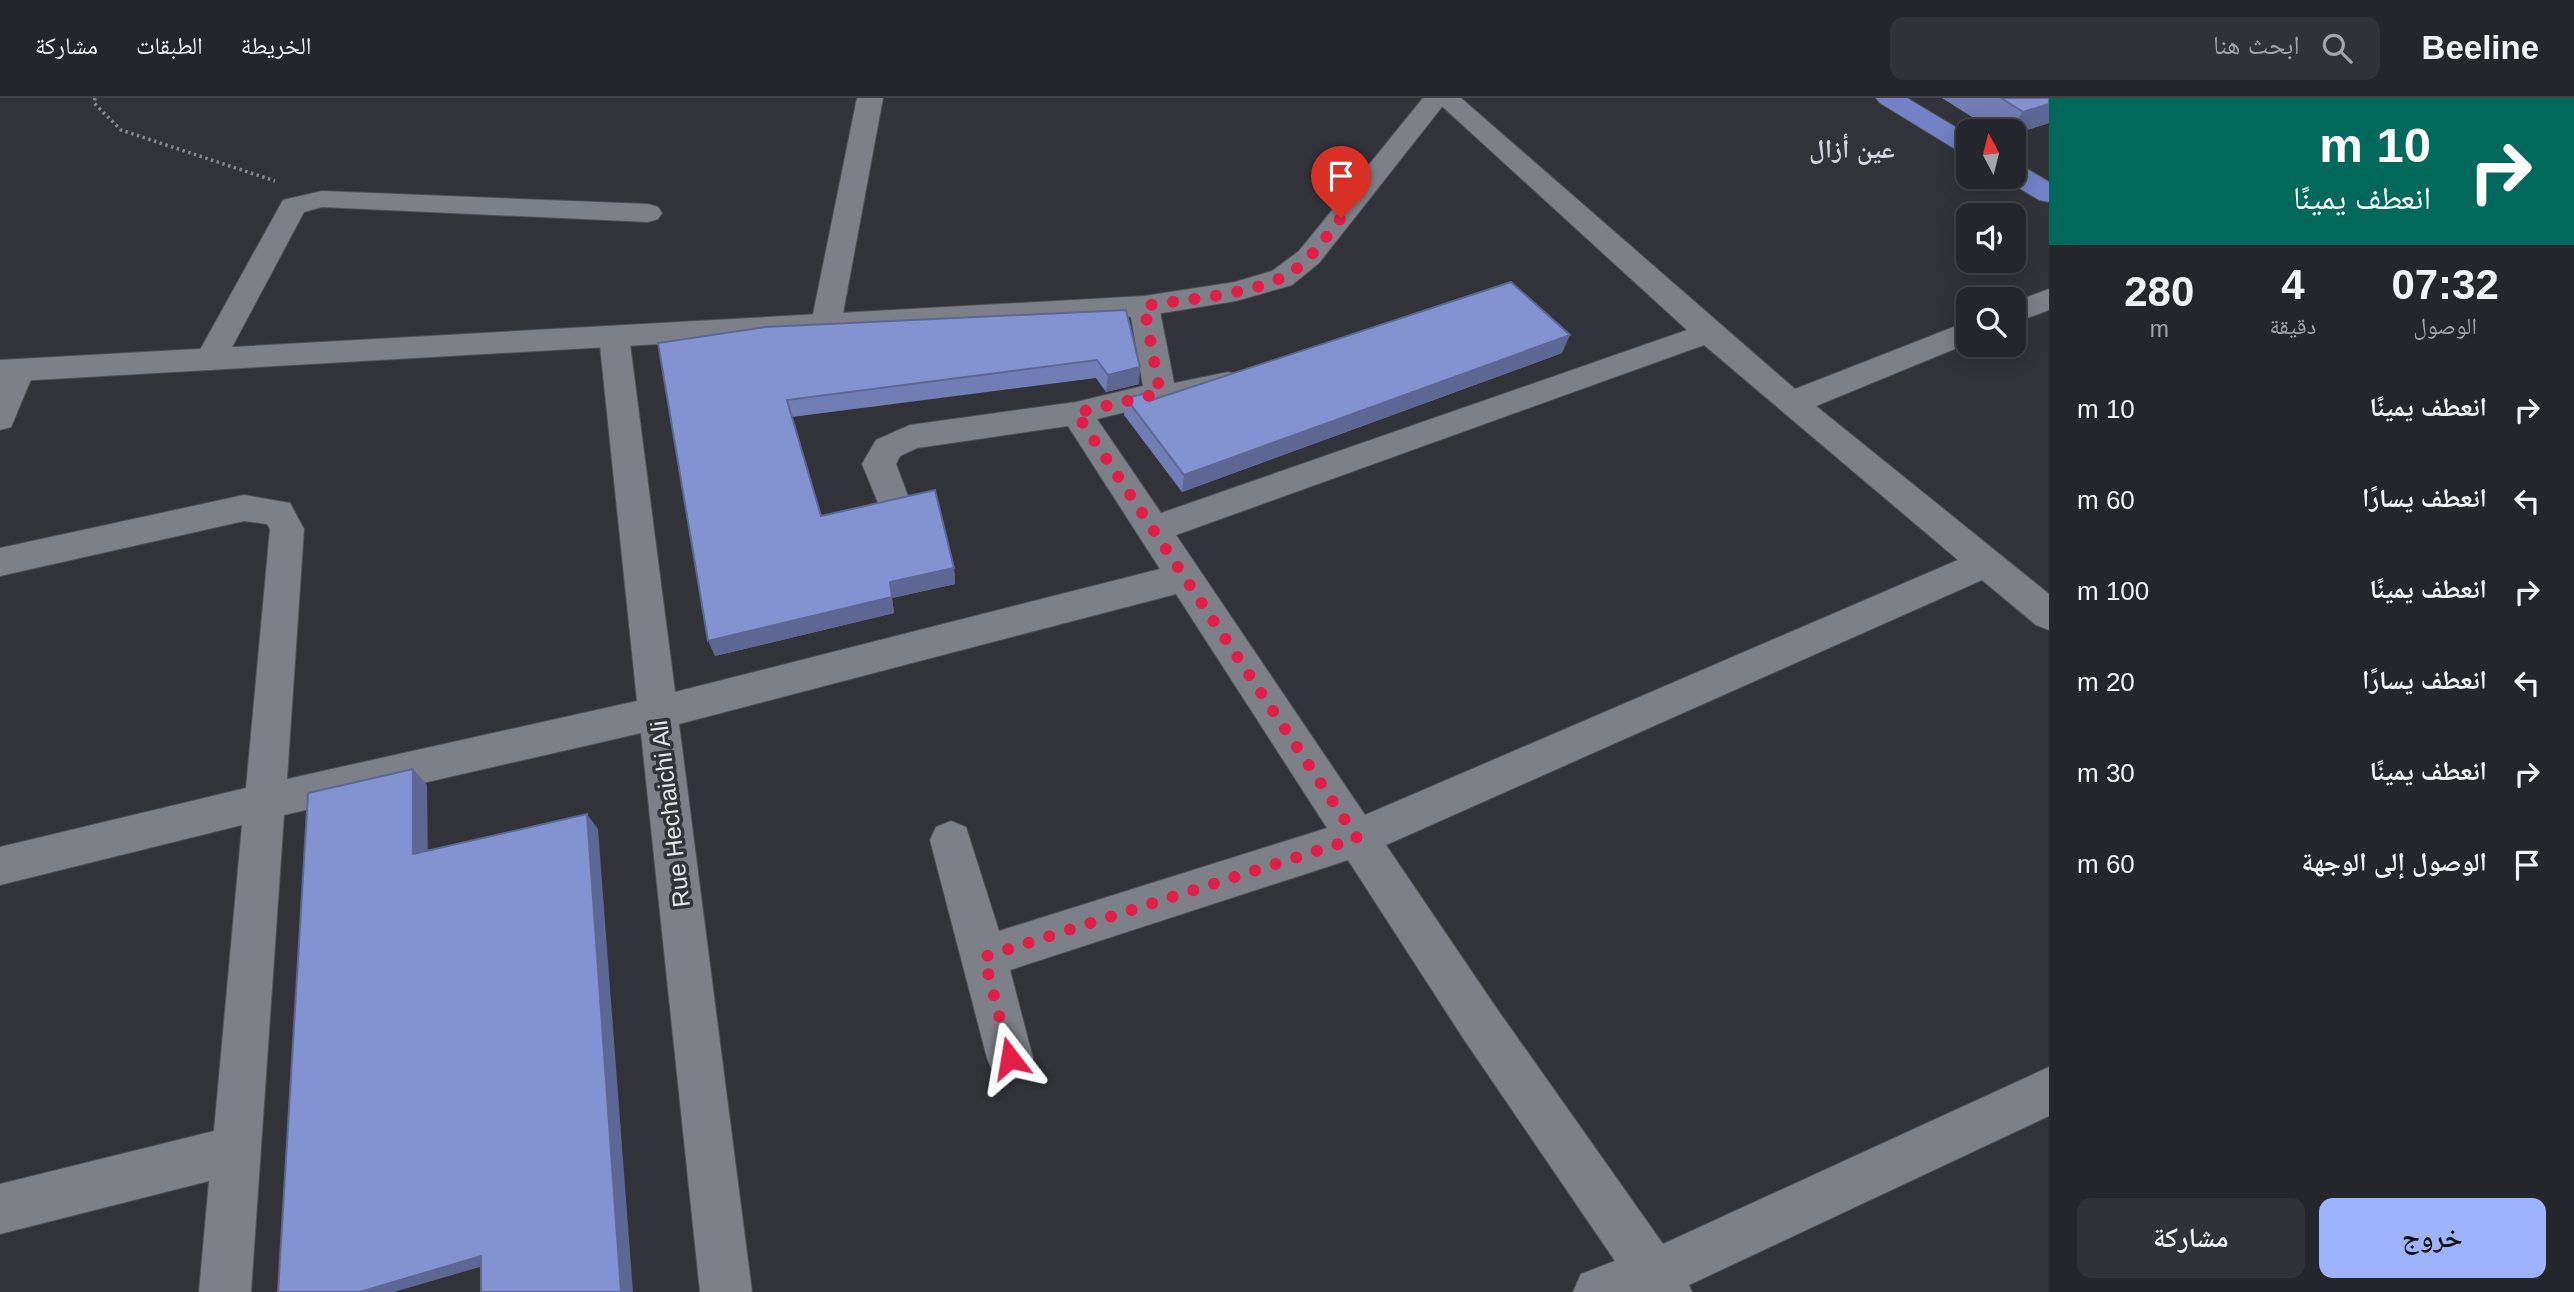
<!DOCTYPE html>
<html lang="ar">
<meta charset="utf-8">
<style>
body{margin:0;font-family:Arial,"Noto Naskh Arabic",sans-serif;background:#313237;color:#f1f3f6;direction:rtl;height:100vh;display:flex;flex-direction:column;font-size:26px;white-space:nowrap}
*{box-sizing:border-box;margin:0}
p{font-size:23px;color:#a3a5a9}
.icon{flex:none;width:38px;height:38px;fill:none;stroke:currentColor;stroke-width:2;stroke-linecap:round;stroke-linejoin:round}
.map{position:relative;flex:1;overflow:hidden;direction:ltr}
.side{display:flex;flex-direction:column;background:#25262b;width:525px}
.side>*{flex:none}
.banner{background:#00695c;color:#fff;overflow:hidden}
.needle{width:46px;rotate:353deg}
.tools{position:absolute;left:1956px;top:21px;display:grid;gap:14px}
.tools a{display:grid;place-items:center;width:70px;height:70px;border-radius:14px;background:#25262b;box-shadow:0 4px 18px #0003,0 0 0 2px #424347;font-size:35px}
.pin{position:absolute;display:grid;place-items:center;width:60px;height:60px;color:#fff;margin:-72px -30px;border-radius:50% 50% 50% 0;rotate:-45deg;box-shadow:0 0 7px #0007}
.pin .icon{rotate:45deg}
.me{position:absolute;width:77px;margin:-38px;rotate:346deg;stroke-linejoin:round;filter:drop-shadow(0 0 5px #0008)}
.turn{display:flex;align-items:center;gap:24px;height:147px;padding:0 28px;font-size:32px}
.turn .icon{width:91px;height:91px;stroke-width:2.5}
.turn b{display:block;font-size:49px;line-height:60px}
.eta{display:flex;justify-content:space-evenly;align-items:center;height:119px;text-align:center}
.eta b{font-size:42px;font-weight:600;line-height:49px}
.action{display:flex;gap:14px;margin-top:auto;padding:14px 28px}
.action a{flex:1;height:80px;border-radius:14px;background:#9fb3fd;color:#111;font-size:28px;font-weight:600;line-height:80px;text-align:center}
.action a+a{background:#313237;color:#f1f3f6}
ul{padding:0;list-style:none}
li{display:flex;align-items:center;gap:21px;height:91px;padding:0 28px}
li div{flex:1}
li b{display:block;font-size:26px}
li em{font-style:normal}
header{display:flex;align-items:center;gap:42px;box-sizing:border-box;height:98px;padding:0 35px;background:#25262b;border-bottom:2px solid #424347}
header strong{font-size:33px}
nav{display:flex;gap:38px;margin-inline-start:auto;font-size:24px}
.search{width:490px;height:63px;background:#313237;display:flex;align-items:center;gap:18px;box-sizing:border-box;padding:0 24px;border-radius:14px;color:#a3a5a9;font-size:26px}
main{display:flex;flex:1;min-height:0}
.map>svg:first-child{display:block}
</style>
<header>
<strong>Beeline</strong>
<div class="search"><svg class="icon" aria-label="search" viewBox="0 0 24 24"><circle cx="10" cy="10" r="6"/><path d="M15 15l6 6"/></svg>ابحث هنا</div>
<nav><a>الخريطة</a><a>الطبقات</a><a>مشاركة</a></nav>
</header>
<main>
<section class="side">
<div class="banner">
<div class="turn"><svg class="icon" aria-label="right" viewBox="0 0 24 24"><path d="M7 20v-9h11M14 6l5 5-5 5"/></svg><div><b>10 m</b>انعطف يمينًا</div></div>
</div>
<div class="eta">
<div><b>07:32</b><p>الوصول</p></div>
<div><b>4</b><p>دقيقة</p></div>
<div><b>280</b><p>m</p></div>
</div>
<ul>
<li><svg class="icon" aria-label="right" viewBox="0 0 24 24"><path d="M7 20v-9h11M14 6l5 5-5 5"/></svg><div><b>انعطف يمينًا</b></div><em>10 m</em></li>
<li><svg class="icon" aria-label="left" viewBox="0 0 24 24"><path d="M17 20v-9H6M10 6l-5 5 5 5"/></svg><div><b>انعطف يسارًا</b></div><em>60 m</em></li>
<li><svg class="icon" aria-label="right" viewBox="0 0 24 24"><path d="M7 20v-9h11M14 6l5 5-5 5"/></svg><div><b>انعطف يمينًا</b></div><em>100 m</em></li>
<li><svg class="icon" aria-label="left" viewBox="0 0 24 24"><path d="M17 20v-9H6M10 6l-5 5 5 5"/></svg><div><b>انعطف يسارًا</b></div><em>20 m</em></li>
<li><svg class="icon" aria-label="right" viewBox="0 0 24 24"><path d="M7 20v-9h11M14 6l5 5-5 5"/></svg><div><b>انعطف يمينًا</b></div><em>30 m</em></li>
<li><svg class="icon" aria-label="arrive" viewBox="0 0 24 24"><path d="M6 21V4h12l-3 4 3 4H6"/></svg><div><b>الوصول إلى الوجهة</b></div><em>60 m</em></li>
</ul>
<div class="action"><a>خروج</a><a>مشاركة</a></div>
</section>
<div class="map">
<svg width="2049" height="1194" viewBox="0 0 2049 1194">
<rect width="100%" height="100%" fill="#313339"/>
<g fill="none" stroke-linecap="round" stroke-linejoin="round">
<g stroke="#4f5056" stroke-width="2">
<polygon id="service" points="1228,274 1235,276 1238,281 1235,286 1160,302 1153,300 1150,295 1153,290 1160,288"/>
</g>
<g stroke="#4f5056" stroke-width="2">
<g id="minor">
<polygon points="857,0 883,0 841,226 837,233 826,236 815,233 811,226"/>
<path d="M1433 0H1461L1795 291 1969 223V245L1816 308 2049 496V532L2036 527 1982 482 1386 747 1495 908 1663 1146 2049 969V1018L1689 1187 1692 1194H1573L1581 1176 1615 1163 1463 940 1348 762 1010 872 1033 960 1026 976 1010 983 994 976 987 960 930 742 936 729 951 723 966 729 999 833 1327 730 1176 496 679 626 752 1194H700L641 635 284 717 251 1194H199L209 1083 0 1136V1086L214 1033 242 727 0 787V749L246 690 270 431 267 426 244 423 0 478V450L244 397 290 405 304 431 287 681 637 603 599 238 603 231 614 228 625 231 629 238 675 594 1160 471 1068 328 917 350 900 358 896 366 908 398 903 407 891 411 879 407 862 366 876 342 910 327 1076 304 1143 288 1129 208 1133 201 1144 198 1155 201 1159 208 1176 295 1171 303 1097 321 1161 415 1687 232ZM1704 247 1958 462 1365 717 1176 437Z"/>
<polygon points="322,93 648,106 658,109 662,115 658,121 648,124 322,109 304,114 222,268 211,272 200,268 195,261 283,102"/>
<polygon points="2049,191 2049,212 2014,225 2014,204"/>
<polygon points="19,261 30,264 35,272 11,329 0,332 0,280 8,264"/>
</g>
</g>
<g stroke="#4f5056" stroke-width="2">
<polygon id="tertiary" points="1423,0 1449,0 1319,165 1292,187 1236,203 1144,218 0,284 0,262 1144,198 1235,184 1272,173 1299,153"/>
</g>
<g stroke="#4f5056" stroke-width="2">
<g id="primary">
<polygon points="1876,0 1907,0 1969,37 1969,56 1960,54 1880,5"/>
<polygon points="2014,67 2024,69 2049,84 2049,104 2039,102 2004,81 2003,79 2014,79"/>
</g>
</g>
<polyline stroke="#87888d" stroke-width="3.5" stroke-dasharray="2.5 3.5" stroke-linecap="butt" points="95,0 94,5 121,32 275,83"/>
<use href="#service" fill="#7e8088" fill-rule="evenodd"/>
<use href="#minor" fill="#7e8088" fill-rule="evenodd"/>
<use href="#tertiary" fill="#7e8088" fill-rule="evenodd"/>
<use href="#primary" fill="#7381c6" fill-rule="evenodd"/>
</g>
<g fill="#717eb5">
<polygon points="1942,0 2049,0 2049,25 2014,36 2014,33 1994,33"/>
<polygon points="1126,212 1139,286 1106,294 1096,280 792,319 821,418 954,470 955,486 892,500 894,515 715,558 658,245"/>
<polygon points="1562,255 1182,394 1124,317 1126,300 1149,303"/>
</g>
<g fill="#5c6793">
<polygon points="2049,6 2049,25 2014,36 2014,33 2008,33 2023,14"/>
<polygon points="1570,237 1562,255 1182,394 1184,377"/>
<polygon points="1140,269 1139,286 1106,294 1108,277"/>
<polygon points="954,470 955,486 892,500 890,484"/>
<polygon points="892,499 894,515 715,558 708,543"/>
<polygon points="413,671 427,687 428,770 413,756"/>
<polygon points="587,716 598,731 633,1194 621,1194"/>
<polygon points="481,1158 497,1164 394,1194 360,1194"/>
</g>
<g fill="#8393d2" stroke="#5c6793" stroke-width="2">
<polygon points="2001,0 2049,0 2049,6 2023,14"/>
<polygon points="1511,184 1570,237 1184,377 1126,300 1147,295 1149,303"/>
<polygon points="1126,212 1140,269 1108,277 1097,262 787,302 821,418 935,392 954,470 890,484 892,499 708,543 658,245 765,229"/>
<polygon points="413,671 413,756 587,716 621,1194 481,1194 481,1158 360,1194 278,1194 308,695"/>
</g>
<g fill="none" stroke-linecap="round" stroke-linejoin="round">
<path stroke="#e11d48" stroke-width="12" stroke-dasharray="0 21.6" d="M1010 960 984 859 1357 740 1076 315 1160 295 1144 208C1186 201 1242 198 1281 180 1307 168 1324 141 1341 120"/>
</g>
<g text-anchor="middle" dominant-baseline="central" stroke-width="7" stroke-linejoin="round" paint-order="stroke">
<g font-size="24" fill="#e7e8ec" stroke="#313339">
<text transform="translate(670 716) rotate(-97)">Rue Hechaichi Ali</text>
</g>
<g font-size="26" font-weight="bold" fill="#d2d5de" stroke="#313339">
<text x="1852" y="51">عين أزال</text>
</g>
</g>
</svg>
<div class="tools">
<a><svg class="needle" viewBox="-14 -14 28 28"><path d="M0-13l5 13h-10z" fill="#e53935"/><path d="M0 13l5-13h-10z" fill="#a3a5a9"/></svg></a>
<a><svg class="icon" aria-label="sound" viewBox="0 0 24 24"><path d="M4 9h4l5-4v14l-5-4H4zM17 9q2 3 0 6"/></svg></a>
<a><svg class="icon" aria-label="search" viewBox="0 0 24 24"><circle cx="10" cy="10" r="6"/><path d="M15 15l6 6"/></svg></a>
</div>
<div class="pin" style="left:1341px;top:120px;background:#d93025"><svg class="icon" aria-label="arrive" viewBox="0 0 24 24"><path d="M6 21V4h12l-3 4 3 4H6"/></svg></div>
<svg class="me" style="left:1010px;top:960px" viewBox="-20 -20 40 40"><path d="M0-17L14 15 0 8-14 15z" fill="#e11d48" stroke="#fff" stroke-width="4"/></svg>
</div>
</main>
